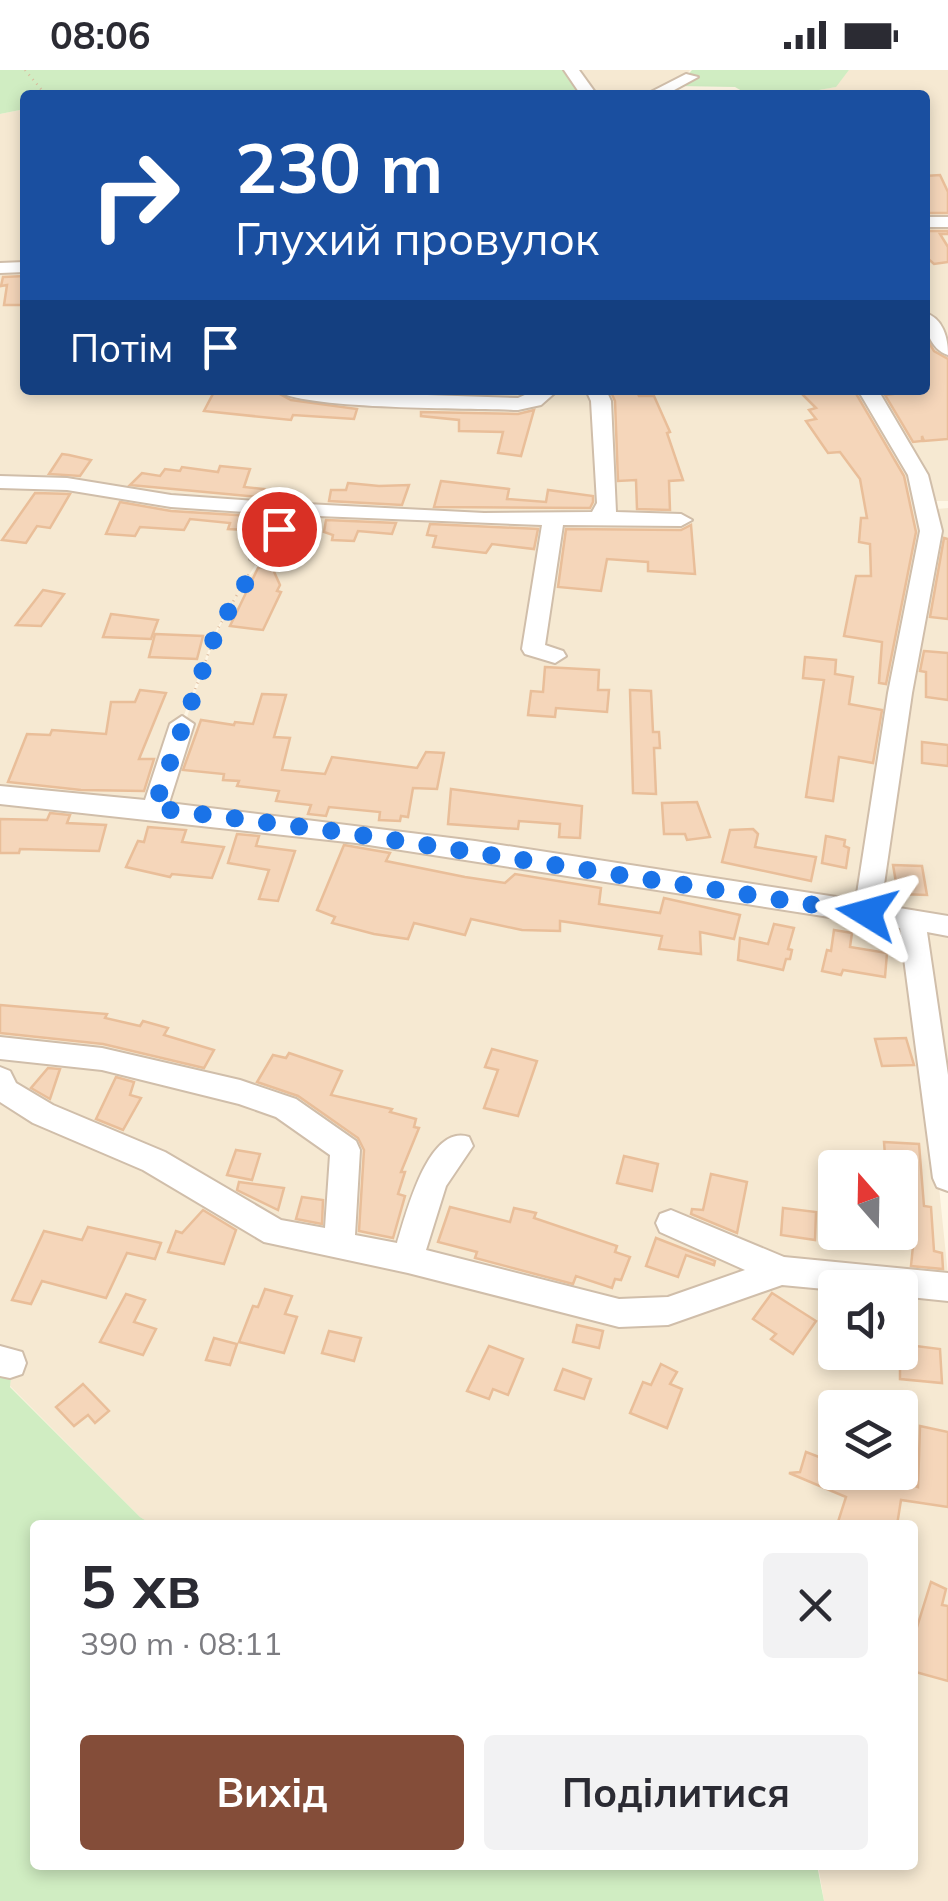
<!DOCTYPE html>
<html lang="uk">
<meta charset="utf-8">
<style>
body{margin:0;font-family:Mulish,sans-serif;background:#f2f2f3;color:#2b2b33;height:100vh;display:flex;flex-direction:column;font-size:38px;white-space:nowrap}
*{box-sizing:border-box;margin:0}
p{font-size:32px;color:#7c7c81}
.icon{flex:none;width:55px;height:55px;fill:none;stroke:currentColor;stroke-width:2;stroke-linecap:round;stroke-linejoin:round}
.map{position:relative;flex:1;overflow:hidden}
.side{position:absolute;left:30px;top:1450px;width:888px;height:350px;display:flex;flex-direction:column;background:#fff;border-radius:10px;box-shadow:0 5px 15px #0003}
.side>*{flex:none}
.hud{position:absolute;left:20px;top:20px;width:910px;height:305px;border-radius:10px;box-shadow:0 5px 15px #0003;background:#1a4fa0;color:#fff;overflow:hidden}
.needle{width:65px;rotate:340deg}
.tools{position:absolute;left:818px;top:1080px;display:grid;gap:20px}
.tools a{display:grid;place-items:center;width:100px;height:100px;border-radius:10px;background:#fff;box-shadow:0 5px 15px #0003;font-size:50px}
.pin{position:absolute;display:grid;place-items:center;width:85px;height:85px;color:#fff;margin:-42px;border:5px solid #fff;border-radius:50%;box-shadow:0 2px 10px #0007}
.me{position:absolute;width:110px;margin:-55px;rotate:278deg;stroke-linejoin:round;filter:drop-shadow(0 0 8px #0008)}
.turn{display:flex;align-items:center;gap:35px;height:210px;padding:0 50px;font-size:45px}
.turn .icon{width:130px;height:130px;stroke-width:2.5}
.turn b{display:block;font-size:70px;line-height:85px}
.then{display:flex;align-items:center;height:95px;padding:0 50px;background:#0003;gap:20px;font-size:38px}
.round{display:grid;place-items:center;flex:none;width:105px;height:105px;border-radius:10px;background:#f2f2f3}
.head{display:flex;align-items:center;justify-content:space-between;height:170px;padding:0 50px}
h1{font-size:60px;font-weight:700;line-height:75px}
.button{display:flex;gap:20px;margin-top:auto;padding:20px 50px}
.button a{flex:1;height:115px;border-radius:10px;background:#844d39;color:#fff;font-size:40px;font-weight:700;line-height:115px;text-align:center}
.button a+a{background:#f2f2f3;color:#2b2b33}
.status{display:flex;justify-content:space-between;align-items:center;height:70px;padding:0 50px;background:#fff;direction:ltr}
.status svg{height:28px;fill:currentColor}
.map>svg:first-child{display:block}
</style>
<div class="status"><b>08:06</b><svg viewBox="0 0 49 12"><path d="M0 12V9h3v3zM5 12V6h3v6zM10 12V3h3v9zM15 12V0h3v12zM26 1h20v11H26zM47 4h2v5h-2z"/></svg></div>
<div class="map">
<svg width="948" height="1831" viewBox="0 0 948 1831">
<rect width="100%" height="100%" fill="#fef6e5"/>
<g fill="#f6e9d2" fill-rule="evenodd">
<polygon points="576,0 690,0 682,10 647,25 593,25"/>
<polygon points="849,0 948,0 948,150 925,150 925,25 791,25 835,17"/>
<polygon points="25,39 25,194 0,195 0,44"/>
<polygon points="925,154 948,154 948,271 925,241"/>
<polygon points="25,199 25,320 270,320 340,330 529,336 553,320 589,320 592,321 600,439 579,447 197,431 0,409 0,200"/>
<polygon points="925,251 948,282 948,431 933,431 873,320 925,320"/>
<polygon points="301,320 545,320 532,330 341,325"/>
<polygon points="605,320 865,320 909,394 925,460 862,824 853,835 164,734 188,644 218,560 245,511 266,489 291,441 549,452 528,586 560,591 561,585 540,579 556,452 690,452 690,447 614,446"/>
<polygon points="0,414 282,440 260,487 216,560 151,733 0,720"/>
<polygon points="948,438 948,852 882,839 884,781 937,439"/>
<path d="M0 731 240 755 886 853 905 881 923 960 948 1205 766 1201 704 1227 619 1239 355 1174 351 1109 290 1034 0 973ZM835 1098H900V1162H835Z"/>
<polygon points="930,861 948,864 948,1055 925,886"/>
<polygon points="5,981 239,1025 334,1074 334,1169 278,1159 16,1024 0,999 0,984"/>
<path d="M0 1017 122 1078 272 1165 606 1248 788 1205 835 1218V1282H900V1218L948 1224V1831H824L818 1795H912V1455H153L140 1447 10 1316 13 1289 0 1286ZM835 1338H900V1402H835Z"/>
</g>
<g fill="#d0edc2">
<polygon points="0,0 576,0 593,25 25,25 25,39 0,44"/>
<polygon points="692,0 849,0 836,17 791,25 749,25 735,17 678,16"/>
<polygon points="0,1286 13,1289 10,1317 140,1447 153,1455 35,1455 35,1795 817,1795 824,1831 0,1831"/>
</g>
<g fill="#f5d6ba" stroke="#e9be99" stroke-width="2.5">
<polygon points="940,105 948,122 948,143 925,143 925,106"/>
<polygon points="925,161 948,161 948,164 940,164 948,177 948,192 934,194 925,186"/>
<polygon points="25,206 25,235 4,235 7,215 1,216 3,207"/>
<polygon points="925,266 934,281 948,289 948,369 924,371 922,366 922,371 913,372 885,325 925,320"/>
<polygon points="215,320 272,320 291,330 357,339 354,349 293,345 291,350 204,341"/>
<polygon points="610,320 636,320 639,326 654,326 670,362 667,363 683,410 669,411 670,440 637,439 636,410 618,411 615,331"/>
<polygon points="798,320 854,320 904,406 916,462 886,614 879,613 882,572 844,566 856,506 871,506 870,474 859,472 861,448 867,448 860,409 840,382 828,383 806,351 816,349 809,340 816,338"/>
<polygon points="534,340 521,386 498,383 503,362 459,361 459,350 421,346 421,342 518,344"/>
<polygon points="62,384 69,385 91,390 80,406 49,404"/>
<polygon points="220,396 250,399 244,417 264,419 260,427 130,415 142,403 160,406 165,399 180,401 182,397 218,402"/>
<polygon points="441,411 509,419 507,429 546,432 548,420 593,426 593,432 590,438 434,437"/>
<polygon points="348,413 379,416 409,415 402,435 329,431 331,420 346,420"/>
<polygon points="35,423 70,424 50,458 37,456 26,473 2,470"/>
<polygon points="120,432 171,441 252,446 246,460 228,459 230,453 190,449 184,460 140,457 135,466 106,464"/>
<polygon points="326,450 396,453 392,464 358,461 354,471 332,470 333,465 324,462"/>
<polygon points="430,454 538,459 534,479 492,474 486,483 433,477 436,466 427,465"/>
<polygon points="691,455 695,504 648,501 648,492 607,489 601,521 558,517 566,459 681,460"/>
<polygon points="944,468 948,469 948,549 930,547"/>
<polygon points="271,495 280,515 277,521 281,522 263,560 230,556 258,498"/>
<polygon points="43,520 64,524 41,556 16,555"/>
<polygon points="111,544 158,550 151,569 103,567"/>
<polygon points="155,564 203,566 197,589 149,587"/>
<polygon points="924,581 948,583 948,630 926,627 926,602 920,601"/>
<polygon points="805,587 836,590 835,604 853,607 849,634 882,640 873,693 839,687 833,731 806,727 824,610 803,608"/>
<polygon points="545,597 599,600 598,620 609,620 607,642 556,638 555,647 528,645 531,621 543,622"/>
<polygon points="140,620 166,623 139,689 154,689 144,721 81,720 8,712 27,664 50,665 52,660 106,664 111,632 135,632"/>
<polygon points="630,620 651,621 653,662 659,662 660,678 654,678 656,724 633,723"/>
<polygon points="262,624 286,625 274,667 290,668 282,700 325,704 332,687 417,698 426,682 444,683 437,719 413,718 408,747 401,746 400,751 379,750 380,742 329,737 326,746 308,744 311,735 276,731 279,721 237,716 239,711 223,710 224,704 183,700 201,650 234,655 235,652 253,654"/>
<polygon points="922,672 948,675 948,696 922,693"/>
<polygon points="451,719 582,736 580,768 559,767 560,754 519,751 518,759 448,754"/>
<polygon points="697,732 710,767 687,770 685,764 664,764 662,733"/>
<polygon points="50,743 70,745 67,753 106,755 99,781 20,779 19,783 0,783 0,749 47,750"/>
<polygon points="148,757 186,760 182,772 224,777 212,808 172,804 170,807 126,797 138,771 144,772"/>
<polygon points="753,759 758,764 755,777 816,787 811,811 722,792 730,760"/>
<polygon points="237,764 259,766 256,776 295,781 278,831 259,829 269,800 228,793"/>
<polygon points="826,766 845,770 844,776 849,778 846,798 822,793"/>
<polygon points="344,775 390,783 386,791 465,807 505,813 515,804 601,818 599,834 660,843 664,828 740,845 734,869 700,862 701,884 659,879 662,866 560,851 560,861 522,860 471,849 465,865 414,853 408,869 374,864 332,853 335,847 317,840"/>
<polygon points="893,795 922,796 927,825 898,824"/>
<polygon points="774,854 794,858 788,879 792,880 790,889 786,889 783,900 738,890 740,868 768,874"/>
<polygon points="834,860 852,863 850,877 887,883 885,907 843,900 841,905 822,901 827,880 831,881"/>
<polygon points="0,935 107,944 105,948 140,956 143,951 168,958 164,965 214,980 204,998 103,974 0,963"/>
<polygon points="906,968 914,995 882,996 875,969"/>
<polygon points="492,979 537,991 518,1046 484,1038 498,1000 485,997"/>
<polygon points="289,983 342,1001 331,1025 392,1039 390,1042 416,1049 414,1057 419,1058 401,1102 405,1102 398,1124 405,1126 393,1168 359,1161 364,1080 358,1068 298,1026 257,1012 273,985 286,988"/>
<polygon points="48,998 60,999 50,1029 31,1018"/>
<polygon points="116,1007 134,1012 130,1025 141,1028 123,1060 96,1049"/>
<polygon points="884,1072 919,1074 924,1136 931,1137 934,1181 942,1183 943,1199 911,1196 914,1166 900,1165 900,1098 886,1098"/>
<polygon points="236,1080 260,1084 252,1110 227,1105"/>
<polygon points="624,1086 658,1094 652,1121 617,1113"/>
<polygon points="711,1104 747,1112 737,1163 691,1144 692,1139 703,1140"/>
<polygon points="239,1112 284,1118 278,1140 237,1120"/>
<polygon points="302,1127 323,1130 322,1154 296,1149"/>
<polygon points="450,1137 510,1152 514,1138 536,1143 534,1148 617,1176 615,1182 630,1187 621,1210 615,1209 612,1218 576,1206 573,1214 475,1188 477,1182 438,1172"/>
<polygon points="783,1138 816,1142 815,1170 781,1165"/>
<polygon points="203,1140 236,1160 224,1194 168,1182 176,1161 182,1163"/>
<polygon points="88,1157 161,1173 155,1189 127,1183 106,1228 42,1211 31,1234 12,1230 44,1161 82,1170"/>
<polygon points="656,1168 715,1191 714,1195 686,1185 678,1207 646,1196"/>
<polygon points="265,1219 292,1226 285,1244 297,1247 284,1283 239,1272 253,1236 258,1237"/>
<polygon points="772,1223 816,1251 793,1284 771,1269 776,1264 753,1249"/>
<polygon points="126,1224 145,1230 134,1252 156,1259 143,1285 100,1272"/>
<polygon points="577,1255 603,1261 599,1278 573,1272"/>
<polygon points="329,1261 361,1268 354,1291 322,1283"/>
<polygon points="214,1268 237,1274 230,1295 206,1290"/>
<polygon points="900,1274 940,1279 942,1313 900,1309"/>
<polygon points="489,1276 523,1289 508,1325 493,1319 489,1329 467,1321"/>
<polygon points="661,1294 677,1302 670,1314 682,1319 667,1358 630,1343 643,1312 651,1315"/>
<polygon points="563,1299 591,1309 584,1329 555,1320"/>
<polygon points="83,1314 109,1341 95,1353 88,1345 74,1356 56,1337"/>
<polygon points="920,1356 948,1362 948,1437 901,1430 897,1455 837,1455 846,1427 789,1403 800,1402 806,1382 835,1393 835,1402 870,1402 918,1417"/>
<polygon points="931,1512 946,1519 942,1535 948,1536 948,1611 912,1601 912,1555 917,1557"/>
</g>
<g fill="none" stroke-linecap="round" stroke-linejoin="round">
<g stroke="#d0beaa" stroke-width="4">
<g id="minor">
<polygon points="564,0 579,0 597,25 581,25"/>
<polygon points="686,4 698,7 665,25 645,25"/>
<rect x="925" y="147" width="23" height="10"/>
<polygon points="25,192 25,202 0,203 0,193"/>
<path d="M925 243C943 248 948 268 948 285 930 279 925 259 925 243Z"/>
<path d="M276 320 518 328 536 320H558L541 335 518 340C477 338 300 340 276 320Z"/>
<polygon points="586,320 606,320 611,331 616,442 681,444 692,450 681,456 563,455 545,575 563,581 566,586 555,593 525,584 522,579 542,455 293,445 272,489 261,496 250,489 273,444 171,437 67,420 0,418 0,406 67,408 171,425 286,433 484,443 592,442 597,433 591,331"/>
<polygon points="858,320 878,320 928,405 942,461 912,623 881,835 948,846 948,866 927,862 948,1005 948,1121 937,1117 933,1108 900,858 356,773 0,734 0,716 145,730 170,654 182,646 194,654 169,733 475,771 856,830 888,623 920,461 908,405"/>
<path d="M0 967 102 978 240 1010 296 1029 356 1071 360 1080 355 1165 397 1173C406 1145 428 1053 469 1067L473 1076 446 1116 426 1180 619 1229 668 1227 745 1200 660 1162 656 1153 660 1144 671 1140 784 1187 948 1203V1231L900 1226V1218L835 1220 782 1215 668 1255 619 1257 408 1203 264 1172 143 1100 33 1053 0 1032V997L10 1001 16 1013 53 1035 165 1082 281 1150 325 1158 330 1085 276 1047 239 1034 102 1000 0 989Z"/>
<polygon points="0,1276 22,1282 26,1293 22,1304 10,1308 0,1306"/>
</g>
</g>
<g stroke="#dbba9d" stroke-width="2.5" stroke-dasharray="1 5" stroke-linecap="butt">
<polyline points="25,0 46,25"/>
<polyline points="189,636 217,560 251,500"/>
</g>
<use href="#minor" fill="#fff" fill-rule="evenodd"/>
</g>
<g fill="none" stroke-linecap="round" stroke-linejoin="round">
<polyline stroke="#1a73e8" stroke-width="18" stroke-dasharray="0 32.4" points="279,459 217,560 154,738 341,762 867,843"/>
</g>
</svg>
<div class="tools">
<a><svg class="needle" viewBox="-14 -14 28 28"><path d="M0-13l5 13h-10z" fill="#e53935"/><path d="M0 13l5-13h-10z" fill="#7c7c81"/></svg></a>
<a><svg class="icon" aria-label="sound" viewBox="0 0 24 24"><path d="M4 9h4l5-4v14l-5-4H4zM17 9q2 3 0 6"/></svg></a>
<a><svg class="icon" aria-label="layers" viewBox="0 0 24 24"><path d="M12 4l9 5-9 5-9-5zM3 14l9 5 9-5"/></svg></a>
</div>
<div class="pin" style="left:279px;top:459px;background:#d93025"><svg class="icon" aria-label="arrive" viewBox="0 0 24 24"><path d="M6 21V4h12l-3 4 3 4H6"/></svg></div>
<svg class="me" style="left:867px;top:843px" viewBox="-20 -20 40 40"><path d="M0-17L14 15 0 8-14 15z" fill="#1a73e8" stroke="#fff" stroke-width="4"/></svg>
<div class="hud">
<div class="turn"><svg class="icon" aria-label="right" viewBox="0 0 24 24"><path d="M7 20v-9h11M14 6l5 5-5 5"/></svg><div><b>230 m</b>Глухий провулок</div></div>
<div class="then">Потім<svg class="icon" aria-label="arrive" viewBox="0 0 24 24"><path d="M6 21V4h12l-3 4 3 4H6"/></svg></div>
</div>
<section class="side">
<div class="head"><div><h1>5 хв</h1><p>390 m · 08:11</p></div><a class="round"><svg class="icon" aria-label="close" viewBox="0 0 24 24"><path d="M6 6l12 12M18 6L6 18"/></svg></a></div>
<div class="button"><a>Вихід</a><a>Поділитися</a></div>
</section>
</div>
